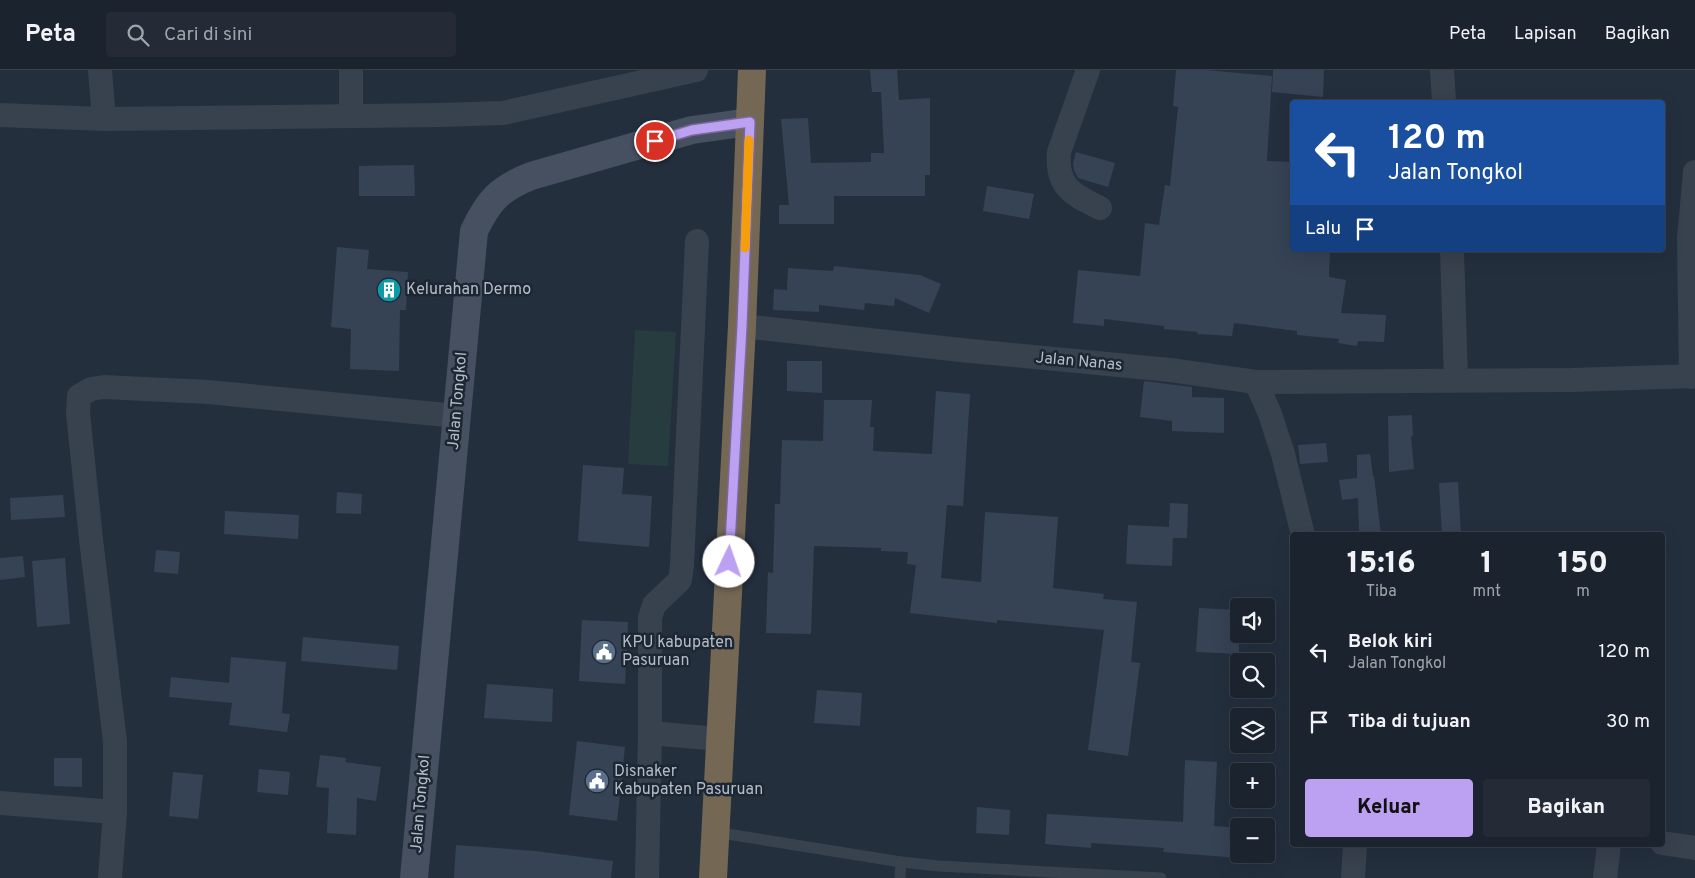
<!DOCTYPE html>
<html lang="id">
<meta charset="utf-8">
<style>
body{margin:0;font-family:Overpass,sans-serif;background:#242b36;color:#f1f3f6;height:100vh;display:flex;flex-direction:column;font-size:19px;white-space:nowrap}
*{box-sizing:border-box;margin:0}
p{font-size:16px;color:#a0a4aa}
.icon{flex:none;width:28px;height:28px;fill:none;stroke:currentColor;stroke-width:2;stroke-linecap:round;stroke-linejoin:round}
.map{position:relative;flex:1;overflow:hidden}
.drawer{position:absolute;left:1290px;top:462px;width:375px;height:315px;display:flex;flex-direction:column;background:#1b232e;border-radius:5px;box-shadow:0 5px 20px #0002,0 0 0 1px #39404a}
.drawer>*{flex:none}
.hud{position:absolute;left:1290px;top:30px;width:375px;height:152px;border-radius:5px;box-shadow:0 5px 20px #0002,0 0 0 1px #39404a;background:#1a4fa0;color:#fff;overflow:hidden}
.controls{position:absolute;left:1230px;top:528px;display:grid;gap:10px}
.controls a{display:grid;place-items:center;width:45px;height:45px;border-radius:5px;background:#1b232e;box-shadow:0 5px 20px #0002,0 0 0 1px #39404a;font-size:25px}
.pin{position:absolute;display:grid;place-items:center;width:42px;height:42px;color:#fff;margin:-21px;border:2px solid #fff;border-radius:50%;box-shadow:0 1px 5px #0007}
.me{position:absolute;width:55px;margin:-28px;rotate:3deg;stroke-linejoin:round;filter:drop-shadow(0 0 4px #0008)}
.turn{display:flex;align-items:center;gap:18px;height:105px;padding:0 15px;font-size:22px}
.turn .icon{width:65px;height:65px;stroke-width:2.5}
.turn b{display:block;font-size:35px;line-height:42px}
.then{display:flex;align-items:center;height:48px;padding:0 15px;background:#0003;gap:10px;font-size:19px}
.eta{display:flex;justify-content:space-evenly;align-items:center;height:85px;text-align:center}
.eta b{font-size:30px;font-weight:800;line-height:35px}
.button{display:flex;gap:10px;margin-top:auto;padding:10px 15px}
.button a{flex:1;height:58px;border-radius:5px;background:#bca0f2;color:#111;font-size:20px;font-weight:800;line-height:58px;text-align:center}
.button a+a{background:#242b36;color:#f1f3f6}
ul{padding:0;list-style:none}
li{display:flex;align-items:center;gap:15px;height:70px;padding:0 15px}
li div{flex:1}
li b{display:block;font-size:19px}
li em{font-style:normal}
header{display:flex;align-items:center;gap:30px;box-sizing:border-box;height:70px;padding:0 25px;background:#1b232e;border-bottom:1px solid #39404a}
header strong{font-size:24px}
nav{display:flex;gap:28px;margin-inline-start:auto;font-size:18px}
.search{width:350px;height:45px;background:#242b36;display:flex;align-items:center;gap:12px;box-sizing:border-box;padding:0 18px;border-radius:5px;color:#a0a4aa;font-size:19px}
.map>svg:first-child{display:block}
</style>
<header>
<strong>Peta</strong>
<div class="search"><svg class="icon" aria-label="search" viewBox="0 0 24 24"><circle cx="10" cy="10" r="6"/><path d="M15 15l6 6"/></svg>Cari di sini</div>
<nav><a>Peta</a><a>Lapisan</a><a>Bagikan</a></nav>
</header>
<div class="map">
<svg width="1695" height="808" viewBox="0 0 1695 808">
<rect width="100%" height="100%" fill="#242f3e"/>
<polygon fill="#263c3f" points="635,260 676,262 668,396 628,394"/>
<g fill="#364354">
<polygon points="870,0 897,0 899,30 930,28 930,105 925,105 925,126 834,126 834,154 779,154 779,135 789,135 781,49 808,48 811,93 871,92 871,83 884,83 881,22 872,22"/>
<polygon points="1176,0 1206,0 1272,6 1267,91 1292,92 1291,180 1330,180 1329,207 1346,210 1341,243 1386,245 1384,272 1358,271 1357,276 1338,273 1339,269 1297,265 1297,261 1234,253 1232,266 1197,264 1198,262 1164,259 1164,256 1104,249 1104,256 1073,253 1078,200 1140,206 1145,153 1159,155 1165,115 1170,116 1178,37 1173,36"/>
<polygon points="1273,0 1324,0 1323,27 1272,22"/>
<polygon points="1076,82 1115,93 1108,117 1078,108 1074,100 1073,93"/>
<polygon points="414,95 415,126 359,126 359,96"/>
<polygon points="987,116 1034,124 1029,149 983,141"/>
<polygon points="337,177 369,180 367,199 408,202 406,240 400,240 399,301 350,299 351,259 331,257"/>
<polygon points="834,196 920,205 941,214 929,243 895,228 894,236 865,233 864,240 819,235 819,242 773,240 774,219 787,220 788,198 833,201"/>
<polygon points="787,291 822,291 822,323 787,321"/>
<polygon points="1144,311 1192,317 1192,327 1224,328 1224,363 1172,361 1172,351 1140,347"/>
<polygon points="936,321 970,324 963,436 947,435 941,508 981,512 985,442 1058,447 1053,518 1104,524 1103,529 1137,532 1131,592 1140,593 1128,686 1088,680 1104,560 997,550 997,553 910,543 916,495 907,494 908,482 881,481 881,478 814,476 811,564 766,563 768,502 773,503 775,434 780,434 782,370 823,371 824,330 872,330 870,357 874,357 873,381 932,384"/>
<polygon points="1412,345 1413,366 1411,366 1414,399 1389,402 1388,346"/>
<polygon points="1326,373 1328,392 1300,394 1298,375"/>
<polygon points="1370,384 1373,406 1374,406 1381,465 1359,465 1358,428 1342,430 1339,410 1357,408 1357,385"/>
<polygon points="583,395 624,398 622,424 652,426 649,477 578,471"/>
<polygon points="1458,412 1461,465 1442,465 1439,413"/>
<polygon points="337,422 362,424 361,444 336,443"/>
<polygon points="63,425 65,447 11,450 10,428"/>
<polygon points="1170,433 1188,434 1187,468 1173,468 1172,496 1126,494 1128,455 1169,457"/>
<polygon points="225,441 299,445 298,469 224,464"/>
<polygon points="156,480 180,482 178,504 154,502"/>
<polygon points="23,486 25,507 0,510 0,488"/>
<polygon points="65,488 70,554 37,557 32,491"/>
<polygon points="1199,538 1239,540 1239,584 1196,582"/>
<polygon points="582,550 628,552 625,614 579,611"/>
<polygon points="303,567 399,576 397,600 301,591"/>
<polygon points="231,587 286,592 282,643 290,644 287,662 229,655 232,633 169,627 171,607 229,613"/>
<polygon points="487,614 553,619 552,652 484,648"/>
<polygon points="817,620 862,623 860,656 814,653"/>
<polygon points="577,671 625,677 617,751 569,745"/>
<polygon points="320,685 346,688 345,692 381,697 376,731 357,728 356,765 327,763 329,718 316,717"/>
<polygon points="54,688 82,688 82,717 54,716"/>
<polygon points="1185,690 1217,692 1214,756 1239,758 1239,788 1163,782 1164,778 1091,773 1091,778 1045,774 1047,744 1183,752"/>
<polygon points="259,699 290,702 288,725 257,722"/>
<polygon points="173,702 203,705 198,749 169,746"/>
<polygon points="977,737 1010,740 1009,765 976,763"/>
<polygon points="456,775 535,781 613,791 611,808 454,808"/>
</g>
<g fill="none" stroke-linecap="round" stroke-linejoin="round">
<g stroke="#38414e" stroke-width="11">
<polyline points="715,762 901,792 939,796 1161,808"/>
<polyline points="900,808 901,792"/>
</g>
<g stroke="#38414e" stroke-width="24">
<polyline points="100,0 104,49"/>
<polyline points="351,0 351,46"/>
<path d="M1088 0 1059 82C1056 117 1072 124 1100 138"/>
<polyline points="1442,0 1444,32"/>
<polyline points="0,45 104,49 439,45 503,43 696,0"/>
<polyline points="1452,180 1456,310"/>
<polyline points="742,256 961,280 1170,300 1256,312 1270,344 1283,384 1303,465"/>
<polyline points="1691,307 1689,168 1695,102"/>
<polyline points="1256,312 1571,310 1695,306"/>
<polyline points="650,663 650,548 654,535 680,510 682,495 697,171"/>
<polyline points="0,733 115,742"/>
<polyline points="1662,773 1695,778"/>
<polyline points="110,808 115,742 115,672 91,469 78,343 79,326 91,319 104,317 208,322 457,346"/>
<polyline points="647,808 650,663 719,669"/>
<polyline points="1353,808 1355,775"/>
<polyline points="1605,808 1609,775"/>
</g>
<path stroke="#465061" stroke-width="28" d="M414 808 474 161C489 130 499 119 531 106L692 60 750 52"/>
<polyline stroke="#746855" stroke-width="28" points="713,808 742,256 752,0"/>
</g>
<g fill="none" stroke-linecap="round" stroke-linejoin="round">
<g stroke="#7a689d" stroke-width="12">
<polyline id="route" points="655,71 692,60 750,52 742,256 729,492"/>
</g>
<use href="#route" stroke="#bca0f2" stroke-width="9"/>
<polyline stroke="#f59e0b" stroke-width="9" points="745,178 749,70"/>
</g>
<defs>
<g id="building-disc" transform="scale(1.25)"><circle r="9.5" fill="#0f9aa8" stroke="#1d2633"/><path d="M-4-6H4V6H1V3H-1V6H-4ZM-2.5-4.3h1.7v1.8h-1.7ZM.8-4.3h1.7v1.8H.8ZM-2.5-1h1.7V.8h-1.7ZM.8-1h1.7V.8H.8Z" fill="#fff"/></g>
<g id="civic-disc" transform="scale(1.25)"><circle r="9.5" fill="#5c6f8a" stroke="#1d2633"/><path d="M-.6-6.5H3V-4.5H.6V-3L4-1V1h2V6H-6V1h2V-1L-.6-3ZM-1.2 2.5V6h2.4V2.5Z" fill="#fff"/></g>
</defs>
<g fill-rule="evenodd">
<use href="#building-disc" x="389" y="220"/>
<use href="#civic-disc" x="604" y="582"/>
<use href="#civic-disc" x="597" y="711"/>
</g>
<g text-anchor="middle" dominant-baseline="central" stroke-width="5" stroke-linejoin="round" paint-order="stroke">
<g font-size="16" fill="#b4bcc9" stroke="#1d2633" text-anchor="start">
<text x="406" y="220">Kelurahan Dermo</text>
<text x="622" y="573">KPU kabupaten<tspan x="622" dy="18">Pasuruan</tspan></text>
<text x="614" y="702">Disnaker<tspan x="614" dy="18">Kabupaten Pasuruan</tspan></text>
</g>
<g font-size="16" fill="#b4bcc9" stroke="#1d2633">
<text transform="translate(1079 292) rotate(5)">Jalan Nanas</text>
<text transform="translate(458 331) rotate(-85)">Jalan Tongkol</text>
<text transform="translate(421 734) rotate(-85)">Jalan Tongkol</text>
</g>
</g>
</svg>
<div class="controls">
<a><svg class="icon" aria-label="sound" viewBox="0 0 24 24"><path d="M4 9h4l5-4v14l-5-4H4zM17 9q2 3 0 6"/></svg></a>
<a><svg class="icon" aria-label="search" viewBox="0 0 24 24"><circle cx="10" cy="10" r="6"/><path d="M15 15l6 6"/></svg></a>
<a><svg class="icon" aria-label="layers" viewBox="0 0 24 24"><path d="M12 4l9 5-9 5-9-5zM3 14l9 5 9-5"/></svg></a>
<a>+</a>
<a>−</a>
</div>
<div class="pin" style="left:655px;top:71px;background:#d93025"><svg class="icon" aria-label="arrive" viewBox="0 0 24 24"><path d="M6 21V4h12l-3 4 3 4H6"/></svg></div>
<svg class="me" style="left:729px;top:492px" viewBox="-20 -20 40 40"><circle r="19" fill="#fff"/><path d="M0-13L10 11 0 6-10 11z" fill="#bca0f2"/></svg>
<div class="hud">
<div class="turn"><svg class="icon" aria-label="left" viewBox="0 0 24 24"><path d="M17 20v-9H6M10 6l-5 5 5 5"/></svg><div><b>120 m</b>Jalan Tongkol</div></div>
<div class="then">Lalu<svg class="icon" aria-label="arrive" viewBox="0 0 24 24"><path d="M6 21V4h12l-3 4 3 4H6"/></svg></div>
</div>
<section class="drawer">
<div class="eta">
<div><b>15:16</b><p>Tiba</p></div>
<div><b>1</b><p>mnt</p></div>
<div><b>150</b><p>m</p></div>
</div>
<ul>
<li><svg class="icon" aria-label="left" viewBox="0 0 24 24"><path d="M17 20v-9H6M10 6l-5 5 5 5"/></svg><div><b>Belok kiri</b><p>Jalan Tongkol</p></div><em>120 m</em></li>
<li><svg class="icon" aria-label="arrive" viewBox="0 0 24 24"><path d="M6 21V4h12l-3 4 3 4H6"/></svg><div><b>Tiba di tujuan</b></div><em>30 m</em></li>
</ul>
<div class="button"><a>Keluar</a><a>Bagikan</a></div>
</section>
</div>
